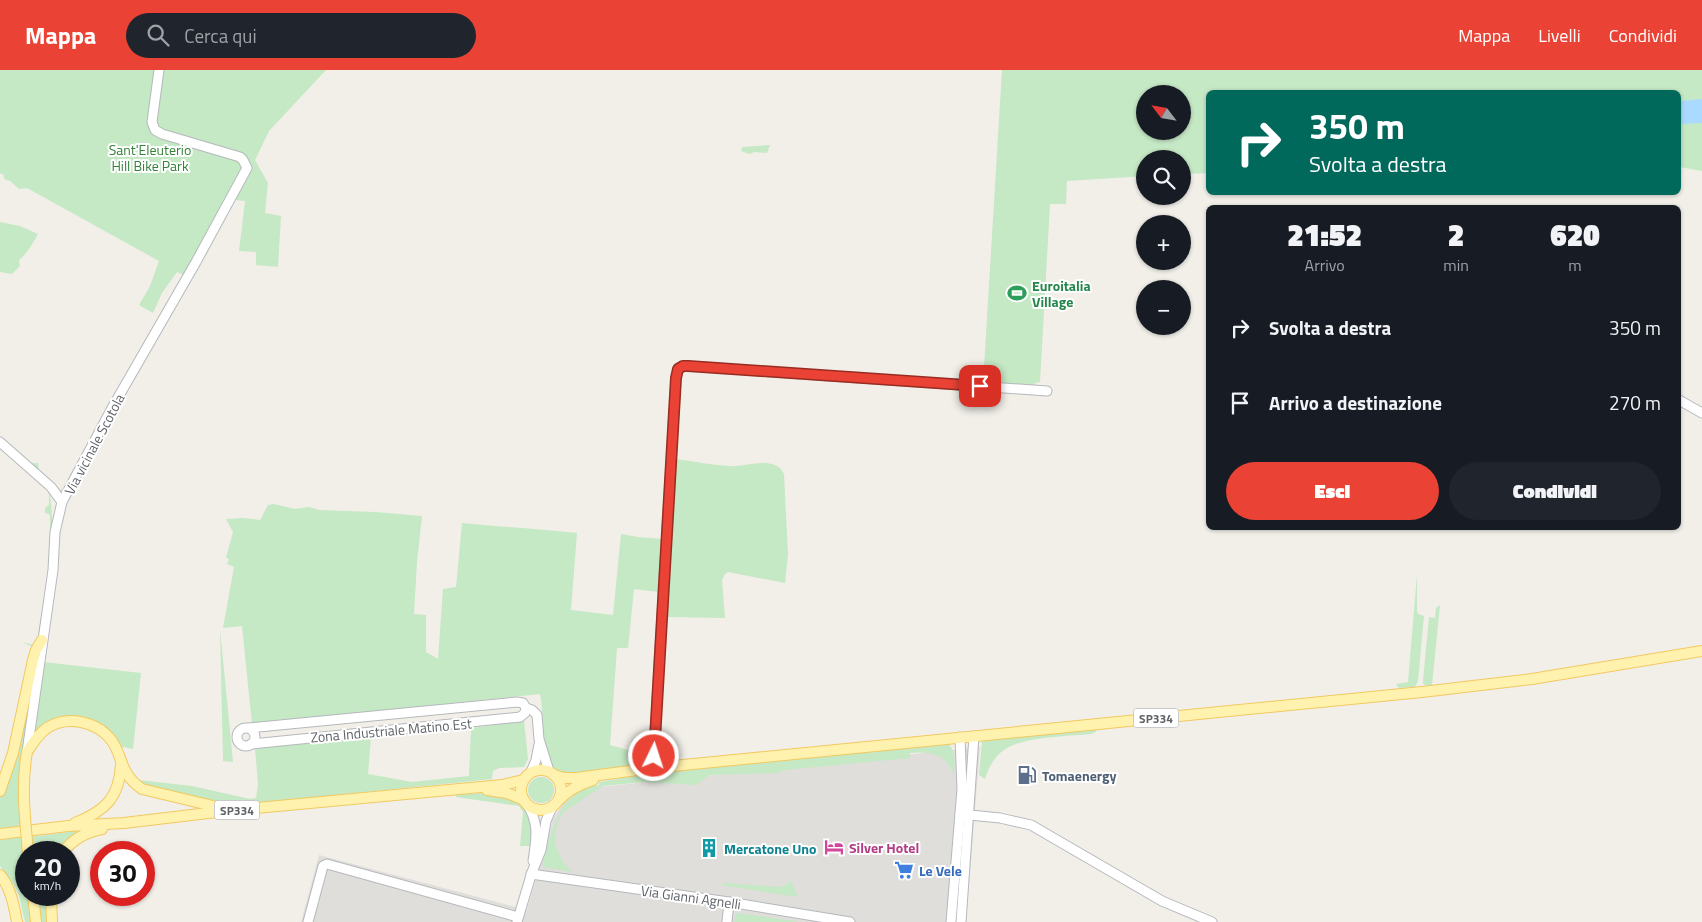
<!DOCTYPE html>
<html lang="it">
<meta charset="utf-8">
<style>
body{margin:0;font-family:"Titillium Web",sans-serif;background:#20242c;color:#f1f3f6;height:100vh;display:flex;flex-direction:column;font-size:19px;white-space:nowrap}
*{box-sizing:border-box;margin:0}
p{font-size:16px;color:#9ea1a6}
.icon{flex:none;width:28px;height:28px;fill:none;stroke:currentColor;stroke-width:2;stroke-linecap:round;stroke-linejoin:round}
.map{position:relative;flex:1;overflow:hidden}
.details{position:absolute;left:1206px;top:135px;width:475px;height:325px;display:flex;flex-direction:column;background:#171b24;border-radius:8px;box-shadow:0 1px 4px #0004}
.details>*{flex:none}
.hud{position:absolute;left:1206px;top:20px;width:475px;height:105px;border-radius:8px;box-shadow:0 1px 4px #0004;background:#00695c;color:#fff;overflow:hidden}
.needle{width:32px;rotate:301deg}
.fabs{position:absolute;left:1136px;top:15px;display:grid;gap:10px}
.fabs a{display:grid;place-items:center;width:55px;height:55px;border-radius:50%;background:#171b24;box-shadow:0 1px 4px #0004;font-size:25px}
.speed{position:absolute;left:15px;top:771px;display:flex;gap:10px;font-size:25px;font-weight:700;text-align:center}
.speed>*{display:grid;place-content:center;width:65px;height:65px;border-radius:50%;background:#171b24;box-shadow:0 1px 4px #0004;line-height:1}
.speed small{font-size:12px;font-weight:400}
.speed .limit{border:8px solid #d22;background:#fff;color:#111}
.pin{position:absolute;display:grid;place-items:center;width:42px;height:42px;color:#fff;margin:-21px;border-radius:10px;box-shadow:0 2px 8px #0006}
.me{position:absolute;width:55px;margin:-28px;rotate:4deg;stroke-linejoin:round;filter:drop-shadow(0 0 4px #0008)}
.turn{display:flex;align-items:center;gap:18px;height:105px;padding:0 20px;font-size:22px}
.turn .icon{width:65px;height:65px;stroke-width:2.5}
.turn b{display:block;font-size:35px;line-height:42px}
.eta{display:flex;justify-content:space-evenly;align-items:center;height:85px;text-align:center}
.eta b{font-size:30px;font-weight:800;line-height:35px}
.primary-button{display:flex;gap:10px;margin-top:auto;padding:10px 20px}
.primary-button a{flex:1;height:58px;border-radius:30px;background:#ea4335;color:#fff;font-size:20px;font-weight:800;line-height:58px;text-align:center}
.primary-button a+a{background:#20242c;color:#f1f3f6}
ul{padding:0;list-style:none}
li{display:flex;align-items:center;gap:15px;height:75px;padding:0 20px}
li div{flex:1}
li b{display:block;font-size:19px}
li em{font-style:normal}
header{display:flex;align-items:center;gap:30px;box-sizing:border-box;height:70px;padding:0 25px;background:#ea4335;color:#fff}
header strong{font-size:24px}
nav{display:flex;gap:28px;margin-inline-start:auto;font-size:18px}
.search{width:350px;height:45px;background:#20242c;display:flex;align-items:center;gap:12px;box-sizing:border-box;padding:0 18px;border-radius:28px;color:#9ea1a6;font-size:19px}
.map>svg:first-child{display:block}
</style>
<header>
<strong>Mappa</strong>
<div class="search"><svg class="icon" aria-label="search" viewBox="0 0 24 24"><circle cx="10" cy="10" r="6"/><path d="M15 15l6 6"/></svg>Cerca qui</div>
<nav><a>Mappa</a><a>Livelli</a><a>Condividi</a></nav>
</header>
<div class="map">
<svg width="1702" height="852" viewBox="0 0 1702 852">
<rect width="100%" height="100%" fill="#f1efe8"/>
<polygon fill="#e0deda" points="980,677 966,852 301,852 319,785 527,840 553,749 564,732 590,718"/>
<g fill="#c5e8c5" fill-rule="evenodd">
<polygon points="0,0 326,0 269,61 255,90 268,113 265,143 281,146 278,197 256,195 256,182 239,181 245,131 234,130 63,421 62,421 30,393 38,393 39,401 60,419 64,419 184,205 177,202 162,223 153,243 139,235 150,216 159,191 27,118 19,119 10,111 4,109 4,105 0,103"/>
<path d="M1002 0H1702V101L1679 97V22H1209V103L1183 104 1182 89H1145V106L1067 111 1066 134H1050L1040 312 1035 313 1033 316 983 314ZM1145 24H1182V61H1145Z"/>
<polygon points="770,75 767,83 755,82 749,84 741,81 742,77"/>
<path d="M0 152 20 156 38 164C32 174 28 183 19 190L20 196 12 204 0 202Z"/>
<path d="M675 389C693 391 711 395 729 396 744 398 775 384 784 404L788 484 785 513 728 502 725 504 722 510 725 548 666 547Z"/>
<path d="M46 418 49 420 50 425C52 441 53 458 52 475 51 494 44 564 34 577L21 572 34 575 37 571 50 489V446L49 444 45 443V438L49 435V423Z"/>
<path d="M274 434 295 439 309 437 319 440 375 442 422 446 417 492 414 544 426 545V582L438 589 443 519 456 517 462 453C500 457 539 459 577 463L571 540 613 545 621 464 638 467 664 469 659 522 634 519 628 578H617L610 675 636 682 650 684V694L559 705C540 688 545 648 540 624L252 654 242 556 223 558 234 497 227 494 229 489 226 488 233 462 226 449 243 448 260 450 268 435Z"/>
<polygon points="1417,505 1417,541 1418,544 1424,546 1418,611 1415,617 1399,618 1396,614 1408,612"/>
<polygon points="1440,535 1432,615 1427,616 1423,614 1423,611 1429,547 1435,548 1436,538"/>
<polygon points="220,559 233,692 223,691"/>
<polygon points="38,585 19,711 21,756 0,759 0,728 11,701"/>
<polygon points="43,592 141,603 133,679 118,676 75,647 33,666"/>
<path d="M524 651 528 689 524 697 499 698 493 701 492 709C418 717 344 724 270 732 259 733 247 736 236 735 227 734 222 732 213 734L140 714 126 697 139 710 192 716 250 729 256 728 258 714 255 678 371 668 368 704 412 712 469 706 471 658Z"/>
<path d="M1097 659 1096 662 1091 664C1069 666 1026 667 1007 678 995 685 989 696 985 709L979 705 982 670Z"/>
<path d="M947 673C957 680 954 695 954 706 946 683 931 681 910 683V688L785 700 777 703 710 705 696 715 644 712 603 716 565 741 558 751 555 768V775L564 793 572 802 543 797C543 789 546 781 548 774 557 745 566 720 599 715V712L647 704Z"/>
<circle cx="541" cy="720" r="13"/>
<path d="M484 723C503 726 517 729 530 744L532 765 530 776H520L523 742 519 736 456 727 457 724Z"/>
<polygon points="83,760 57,782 32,782 30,767"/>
<polygon points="22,767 26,797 26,825 29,825 32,852 25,852 19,826 14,815 0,796 0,770"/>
<polygon points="791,811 798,827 721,815 723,813 782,817"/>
<polygon points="37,825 47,825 48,852 40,852"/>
<polygon points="737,843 738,843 801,852 734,852"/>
</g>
<polygon fill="#aadaff" points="1702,29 1702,53 1681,54 1680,31"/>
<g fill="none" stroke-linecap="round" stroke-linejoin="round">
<g stroke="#b5b8bc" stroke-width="11">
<g id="minor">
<polyline points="1679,330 1702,343"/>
<polyline points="0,372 51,417 62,432"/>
<polyline points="526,638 532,640 537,645 539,669 549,701"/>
<polyline points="249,658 517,632 523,633 526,638 525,643 520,647 251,674"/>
<circle cx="246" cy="667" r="9"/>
<polyline points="27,682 53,500 55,462 62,432 112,338 196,192 247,98 243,90 240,87 162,64 155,60 152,52 159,0"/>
<polyline points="653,698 676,308 678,299 683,296 688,296 1047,321"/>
<polyline points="531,702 536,690 539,674"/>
<path d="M527 734C540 754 536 770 533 791"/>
<polyline points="960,744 1000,748 1031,755 1162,831 1212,852"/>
<polyline points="531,804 729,832 850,852"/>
<polyline points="308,852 323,796 327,794 518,847"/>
<polyline points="517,852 532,802 541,780 546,751 553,735"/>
<polyline points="727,852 729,832"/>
<polyline points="951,852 962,719 960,667"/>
<polyline points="961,852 974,666"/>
</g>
</g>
<g stroke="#f2c960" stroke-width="12">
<g id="major">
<path d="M27 682C33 673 38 664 47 658 67 645 97 651 112 671 124 689 119 703 142 719L213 736 222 740"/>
<circle cx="541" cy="720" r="20"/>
<polyline points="554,705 565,708 576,708 653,698 1422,622 1532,609 1702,581"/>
<polyline points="487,720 507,723 524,730"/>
<polyline points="0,721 13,683 33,590 36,580 42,570"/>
<path d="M559 730C569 719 580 714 593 710"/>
<path d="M75 753C105 741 119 728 121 695"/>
<polyline points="0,764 68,756 124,753 225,741 502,715 523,710"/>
<path d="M63 782C73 769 86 762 102 759"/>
<path d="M0 805C11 818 14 836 17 852"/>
<polyline points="33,825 36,852"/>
<polyline points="51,825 52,852"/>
</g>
</g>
<use href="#minor" stroke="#fff" stroke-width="9"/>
<use href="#major" stroke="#fff2af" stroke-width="10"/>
<g stroke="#f2c960" stroke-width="12" stroke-linecap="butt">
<path id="major-bridge" d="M27 682C21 716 25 748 28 782"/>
</g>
<use href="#major-bridge" stroke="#fff2af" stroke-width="10"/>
</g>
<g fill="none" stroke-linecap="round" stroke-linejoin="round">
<g stroke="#982c22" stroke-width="12">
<polyline id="route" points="654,686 676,308 678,299 683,296 688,296 980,316"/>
</g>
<use href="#route" stroke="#ea4335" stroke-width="9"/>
</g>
<defs>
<g id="stadium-bare" transform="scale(1.5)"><path d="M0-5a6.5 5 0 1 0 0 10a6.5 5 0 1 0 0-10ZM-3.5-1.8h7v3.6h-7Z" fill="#2e9e5b" stroke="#fff" stroke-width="2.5" paint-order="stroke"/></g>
<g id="fuel-bare" transform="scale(1.5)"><path d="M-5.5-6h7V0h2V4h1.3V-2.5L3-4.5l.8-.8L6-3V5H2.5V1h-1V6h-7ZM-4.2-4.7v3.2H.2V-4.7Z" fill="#5c6f8a" stroke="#fff" stroke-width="2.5" paint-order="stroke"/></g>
<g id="hotel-bare" transform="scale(1.5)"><path d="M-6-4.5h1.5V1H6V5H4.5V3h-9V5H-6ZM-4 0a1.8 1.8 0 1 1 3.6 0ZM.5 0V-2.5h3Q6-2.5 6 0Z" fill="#d1479c" stroke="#fff" stroke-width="2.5" paint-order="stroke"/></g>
<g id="building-bare" transform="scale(1.5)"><path d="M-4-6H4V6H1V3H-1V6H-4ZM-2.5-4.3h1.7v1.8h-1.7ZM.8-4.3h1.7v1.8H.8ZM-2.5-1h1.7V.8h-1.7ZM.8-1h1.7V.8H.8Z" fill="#0f9aa8" stroke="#fff" stroke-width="2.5" paint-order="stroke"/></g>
<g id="supermarket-bare" transform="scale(1.5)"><path d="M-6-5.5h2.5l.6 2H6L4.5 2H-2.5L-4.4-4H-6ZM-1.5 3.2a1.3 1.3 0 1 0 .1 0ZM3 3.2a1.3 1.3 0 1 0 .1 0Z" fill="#3f7fe0" stroke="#fff" stroke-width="2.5" paint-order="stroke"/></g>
</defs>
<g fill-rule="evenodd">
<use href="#stadium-bare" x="1017" y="223"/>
<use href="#fuel-bare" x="1027" y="705"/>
<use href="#hotel-bare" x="834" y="777"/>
<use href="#building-bare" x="709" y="778"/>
<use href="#supermarket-bare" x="904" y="800"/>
</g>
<g text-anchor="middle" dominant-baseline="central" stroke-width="4" stroke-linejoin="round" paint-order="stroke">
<g fill="#fff" stroke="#8f9295" stroke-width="1">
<rect x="1133.5" y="638.5" width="45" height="19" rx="4"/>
<rect x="214.5" y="730.5" width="45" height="19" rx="4"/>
</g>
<g font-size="12" font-weight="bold" fill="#5f6368">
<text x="1156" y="648">SP334</text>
<text x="237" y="740">SP334</text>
</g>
<g font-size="14" fill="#348238" stroke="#fff">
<text x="150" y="79">Sant'Eleuterio<tspan x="150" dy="16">Hill Bike Park</tspan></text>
</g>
<g font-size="14" font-weight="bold" fill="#27864d" stroke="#fff" text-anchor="start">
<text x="1032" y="215">Euroitalia<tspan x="1032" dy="16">Village</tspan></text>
</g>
<g font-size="14" fill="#5f6368" stroke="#fff">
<text transform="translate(94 374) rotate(-62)">Via vicinale Scotola</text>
<text transform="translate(391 660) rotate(-5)">Zona Industriale Matino Est</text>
<text transform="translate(691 827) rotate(8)">Via Gianni Agnelli</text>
</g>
<g font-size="14" font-weight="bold" fill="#4e5e75" stroke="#fff" text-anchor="start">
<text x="1042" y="705">Tomaenergy</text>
</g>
<g font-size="14" font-weight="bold" fill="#b23c85" stroke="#fff" text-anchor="start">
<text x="849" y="777">Silver Hotel</text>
</g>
<g font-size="14" font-weight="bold" fill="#0d838f" stroke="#fff" text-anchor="start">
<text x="724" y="778">Mercatone Uno</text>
</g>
<g font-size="14" font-weight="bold" fill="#366cbe" stroke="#fff" text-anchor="start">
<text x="919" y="800">Le Vele</text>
</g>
</g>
</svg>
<div class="fabs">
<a><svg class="needle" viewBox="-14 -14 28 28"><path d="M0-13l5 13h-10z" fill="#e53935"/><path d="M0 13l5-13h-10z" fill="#9ea1a6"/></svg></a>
<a><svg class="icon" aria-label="search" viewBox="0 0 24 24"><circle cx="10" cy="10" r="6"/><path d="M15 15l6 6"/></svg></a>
<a>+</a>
<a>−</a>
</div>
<div class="speed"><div>20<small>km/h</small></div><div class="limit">30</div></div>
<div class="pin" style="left:980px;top:316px;background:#d93025"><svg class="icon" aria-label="arrive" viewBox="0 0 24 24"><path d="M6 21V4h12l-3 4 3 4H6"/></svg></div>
<svg class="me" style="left:654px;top:686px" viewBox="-20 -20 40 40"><circle r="17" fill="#ea4335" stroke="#fff" stroke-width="3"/><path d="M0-11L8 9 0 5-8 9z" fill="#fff"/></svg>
<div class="hud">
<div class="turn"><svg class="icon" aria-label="right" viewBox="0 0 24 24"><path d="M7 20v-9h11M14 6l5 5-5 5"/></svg><div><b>350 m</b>Svolta a destra</div></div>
</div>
<section class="details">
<div class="eta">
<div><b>21:52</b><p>Arrivo</p></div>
<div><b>2</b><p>min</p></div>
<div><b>620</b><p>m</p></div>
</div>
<ul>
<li><svg class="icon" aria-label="right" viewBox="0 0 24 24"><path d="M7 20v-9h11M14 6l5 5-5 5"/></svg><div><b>Svolta a destra</b></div><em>350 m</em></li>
<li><svg class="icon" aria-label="arrive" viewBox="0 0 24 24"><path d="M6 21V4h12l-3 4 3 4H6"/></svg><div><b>Arrivo a destinazione</b></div><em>270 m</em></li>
</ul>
<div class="primary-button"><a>Esci</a><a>Condividi</a></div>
</section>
</div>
